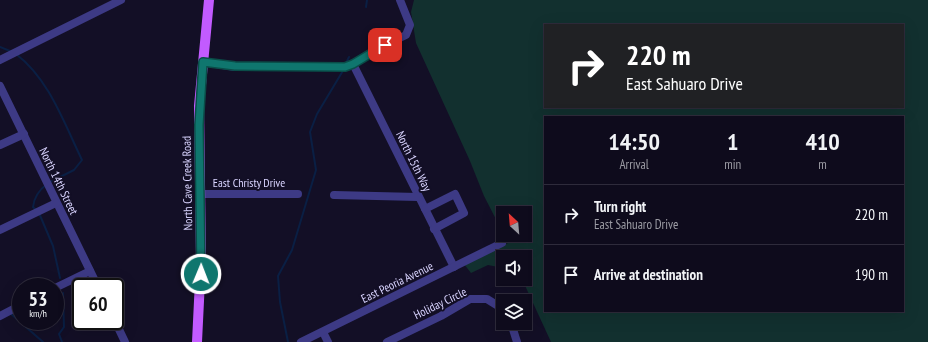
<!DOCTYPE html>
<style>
body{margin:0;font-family:"PT Sans Narrow",sans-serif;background:#1c1929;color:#f1f3f6;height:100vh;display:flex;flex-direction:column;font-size:15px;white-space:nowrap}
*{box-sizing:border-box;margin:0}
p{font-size:13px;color:#9b9ba3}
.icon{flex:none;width:22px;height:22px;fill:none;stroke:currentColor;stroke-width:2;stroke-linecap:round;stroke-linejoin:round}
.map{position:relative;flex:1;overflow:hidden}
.side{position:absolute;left:544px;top:116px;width:360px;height:196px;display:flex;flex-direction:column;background:#0e0b1c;border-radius:0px;box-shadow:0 4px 16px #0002,0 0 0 1px #2e2b3b}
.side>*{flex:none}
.guide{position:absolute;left:544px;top:24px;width:360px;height:84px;border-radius:0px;box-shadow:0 4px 16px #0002,0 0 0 1px #2e2b3b;background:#202124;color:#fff;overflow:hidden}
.needle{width:26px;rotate:334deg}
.controls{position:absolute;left:496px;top:206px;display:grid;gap:8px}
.controls a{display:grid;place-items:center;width:36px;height:36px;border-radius:0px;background:#0e0b1c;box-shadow:0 4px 16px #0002,0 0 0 1px #2e2b3b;font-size:20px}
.speed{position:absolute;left:12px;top:278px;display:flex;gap:8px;font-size:20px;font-weight:700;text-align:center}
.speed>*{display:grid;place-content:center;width:52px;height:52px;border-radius:50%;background:#0e0b1c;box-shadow:0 4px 16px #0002,0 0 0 1px #2e2b3b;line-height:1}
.speed small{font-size:10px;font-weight:400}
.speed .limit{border:2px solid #111;border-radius:6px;background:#fff;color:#111}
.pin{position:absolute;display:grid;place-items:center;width:34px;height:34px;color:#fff;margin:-17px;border-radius:8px;box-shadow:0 2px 6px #0006}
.me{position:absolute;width:44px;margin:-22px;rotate:1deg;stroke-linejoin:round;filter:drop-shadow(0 0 3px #0008)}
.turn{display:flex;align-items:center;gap:14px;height:84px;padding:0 16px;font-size:18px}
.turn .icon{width:52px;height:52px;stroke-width:2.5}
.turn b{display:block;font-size:28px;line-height:34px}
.eta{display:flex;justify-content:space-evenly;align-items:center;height:68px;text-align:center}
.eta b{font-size:24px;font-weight:700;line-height:28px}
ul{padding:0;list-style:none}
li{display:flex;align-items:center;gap:12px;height:60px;padding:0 16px;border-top:1px solid #2e2b3b}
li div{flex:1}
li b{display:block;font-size:15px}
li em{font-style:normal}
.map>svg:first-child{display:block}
</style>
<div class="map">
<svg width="928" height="342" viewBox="0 0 928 342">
<rect width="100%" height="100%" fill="#130f26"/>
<path fill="#12302f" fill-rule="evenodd" d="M414 0H928V342H551L522 279H525V257H503V268L488 265 471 273 464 264 508 243 504 235H525V213H503V233L484 196 470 161 416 43 411 12ZM545 25H903V107H545ZM545 117H903V311H545Z"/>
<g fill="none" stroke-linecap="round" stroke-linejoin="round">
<g stroke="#0a1f44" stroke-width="2">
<polyline points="366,7 367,0"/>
<polyline points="0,47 10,51"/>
<path d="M16 54C49 79 64 123 82 160L74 170 50 182"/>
<polyline points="346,63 349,57"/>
<path d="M36 210 33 207C34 198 39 190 47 184"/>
<polyline points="39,213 53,246 60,278"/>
<polyline points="10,313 43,342"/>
<polyline points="62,342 59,334 64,327 63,293"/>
<polyline points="288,342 280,302 278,276 292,250 316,170 310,132 317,114 344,69"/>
</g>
<g stroke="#3d3a85" stroke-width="8">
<polyline points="0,60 121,0"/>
<polyline points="203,62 235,67 345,67 353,64 377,49 406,35 410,25 400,0"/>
<polyline points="353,64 454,267"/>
<polyline points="0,86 98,287"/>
<polyline points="0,145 24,134"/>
<polyline points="200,194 298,194"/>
<polyline points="334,195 418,197"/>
<polyline points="425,209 455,194 464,213 434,229"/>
<polyline points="0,230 56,203"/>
<polyline points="55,288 90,271"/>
<polyline points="0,316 21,305"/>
<polyline points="115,321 125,342"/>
<polyline points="511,323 517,342"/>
<polyline points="323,332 328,342"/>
<polyline points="301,342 502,243"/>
<polyline points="387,342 441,316 470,299 487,299 503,309"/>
</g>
<polyline stroke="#c25bff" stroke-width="10" points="197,342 201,260 199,106 209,0"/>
</g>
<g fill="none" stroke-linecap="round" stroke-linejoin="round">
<g stroke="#0a4d48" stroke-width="10">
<polyline id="route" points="201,274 199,125 203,62 235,66 345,67 353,64 385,45"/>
</g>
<use href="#route" stroke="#0f766e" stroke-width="7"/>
</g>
<g text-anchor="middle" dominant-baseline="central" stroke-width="4" stroke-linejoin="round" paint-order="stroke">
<g font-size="12" fill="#d9d4ff" stroke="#130f26">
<text transform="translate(414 161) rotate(64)">North 15th Way</text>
<text transform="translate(59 181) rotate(64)">North 14th Street</text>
<text x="249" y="182">East Christy Drive</text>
<text transform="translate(187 183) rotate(-91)">North Cave Creek Road</text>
<text transform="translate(397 282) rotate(-26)">East Peoria Avenue</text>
<text transform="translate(440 303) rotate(-26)">Holiday Circle</text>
</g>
</g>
</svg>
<div class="controls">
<a><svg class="needle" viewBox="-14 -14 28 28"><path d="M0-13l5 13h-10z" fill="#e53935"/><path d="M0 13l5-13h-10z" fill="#9b9ba3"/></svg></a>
<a><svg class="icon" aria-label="sound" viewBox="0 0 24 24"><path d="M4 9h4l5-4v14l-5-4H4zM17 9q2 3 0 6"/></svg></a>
<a><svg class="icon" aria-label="layers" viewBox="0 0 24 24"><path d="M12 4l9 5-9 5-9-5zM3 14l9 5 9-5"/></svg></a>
</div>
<div class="speed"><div>53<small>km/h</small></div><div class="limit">60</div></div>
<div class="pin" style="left:385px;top:45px;background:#d93025"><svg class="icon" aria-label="arrive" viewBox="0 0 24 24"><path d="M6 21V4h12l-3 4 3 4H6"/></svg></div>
<svg class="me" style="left:201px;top:274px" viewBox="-20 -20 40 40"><circle r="17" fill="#0f766e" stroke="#fff" stroke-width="3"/><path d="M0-11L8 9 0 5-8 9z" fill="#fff"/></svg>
<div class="guide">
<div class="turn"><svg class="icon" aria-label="right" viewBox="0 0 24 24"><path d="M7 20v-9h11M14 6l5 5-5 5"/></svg><div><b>220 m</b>East Sahuaro Drive</div></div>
</div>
<section class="side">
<div class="eta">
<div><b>14:50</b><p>Arrival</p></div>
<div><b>1</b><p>min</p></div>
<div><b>410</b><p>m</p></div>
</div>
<ul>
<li><svg class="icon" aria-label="right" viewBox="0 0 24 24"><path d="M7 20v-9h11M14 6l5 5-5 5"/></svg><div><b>Turn right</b><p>East Sahuaro Drive</p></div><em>220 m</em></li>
<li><svg class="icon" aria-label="arrive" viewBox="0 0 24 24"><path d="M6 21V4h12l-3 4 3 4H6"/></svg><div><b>Arrive at destination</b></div><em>190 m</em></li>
</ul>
</section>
</div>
